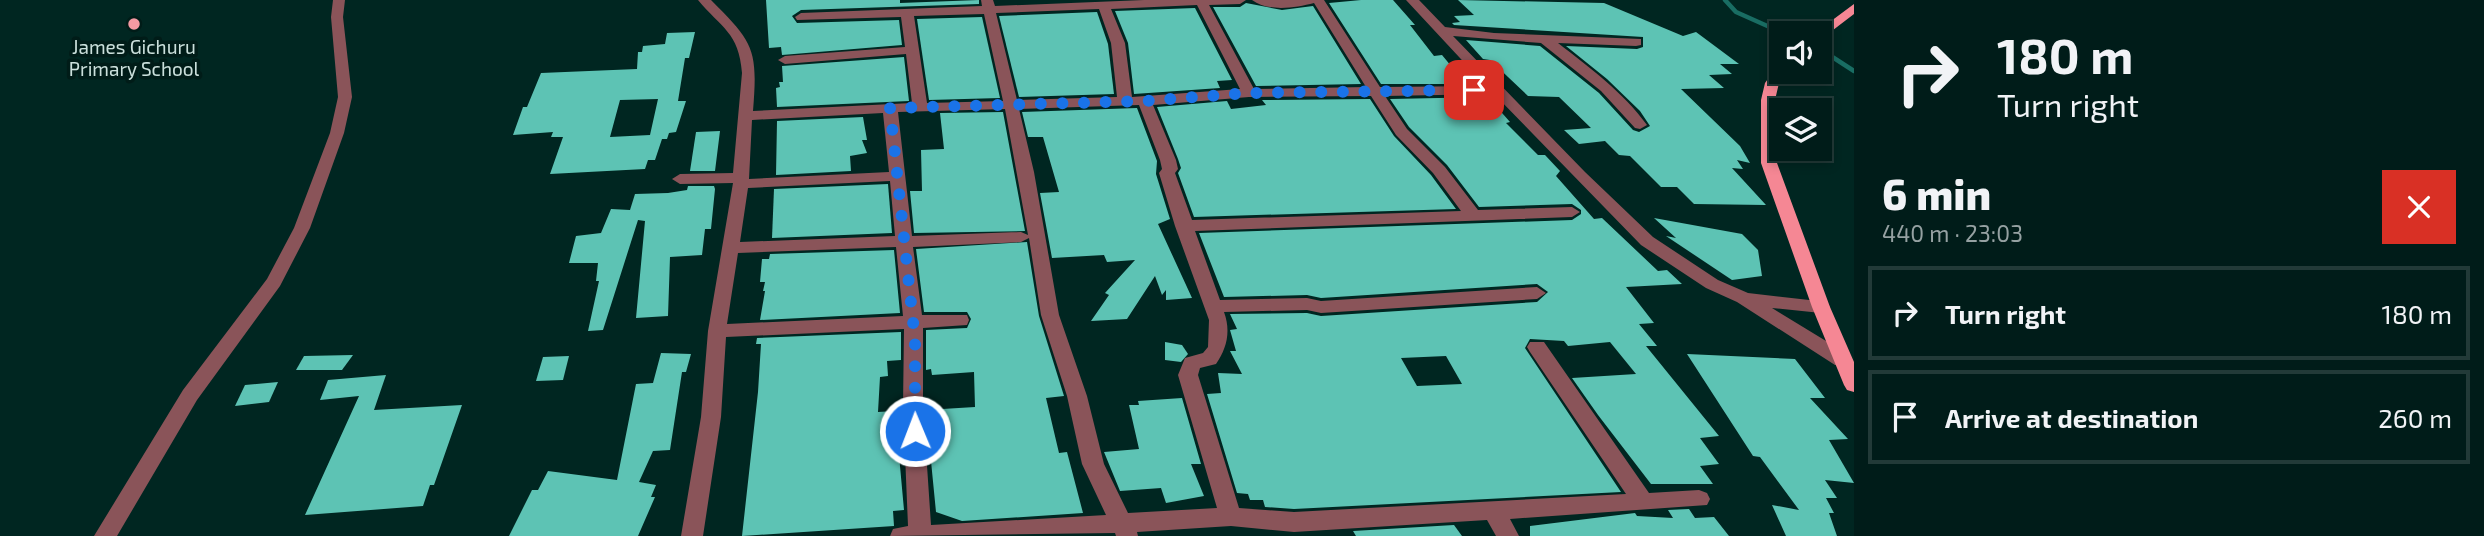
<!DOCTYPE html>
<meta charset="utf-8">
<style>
body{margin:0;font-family:"Exo 2",sans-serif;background:#0a2522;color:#f1f3f6;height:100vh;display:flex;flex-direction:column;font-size:26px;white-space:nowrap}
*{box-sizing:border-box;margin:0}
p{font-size:23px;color:#95a1a2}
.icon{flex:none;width:38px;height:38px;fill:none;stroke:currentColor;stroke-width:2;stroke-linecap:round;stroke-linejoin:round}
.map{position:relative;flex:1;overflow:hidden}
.sheet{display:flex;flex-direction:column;background:#001c19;width:630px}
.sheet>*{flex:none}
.banner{background:#001c19;color:#f1f3f6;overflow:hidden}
.tools{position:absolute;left:1769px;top:21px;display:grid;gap:14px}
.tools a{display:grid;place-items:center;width:63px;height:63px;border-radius:0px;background:#001c19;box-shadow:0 4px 10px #0003,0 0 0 2px #223a38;font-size:35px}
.pin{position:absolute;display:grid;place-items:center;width:60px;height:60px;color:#fff;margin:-30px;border-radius:14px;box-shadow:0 4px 10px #0006}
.me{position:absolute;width:77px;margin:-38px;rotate:359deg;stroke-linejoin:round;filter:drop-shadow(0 0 5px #0008)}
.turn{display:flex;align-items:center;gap:24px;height:147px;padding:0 28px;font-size:32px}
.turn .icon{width:91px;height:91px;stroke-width:2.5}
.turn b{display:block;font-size:49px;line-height:60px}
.round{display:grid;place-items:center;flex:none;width:74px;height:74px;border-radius:0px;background:#0a2522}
.head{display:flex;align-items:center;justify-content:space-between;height:119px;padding:0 28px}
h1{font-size:42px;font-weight:800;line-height:52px}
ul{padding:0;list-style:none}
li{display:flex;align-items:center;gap:21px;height:94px;margin:0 14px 10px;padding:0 14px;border:4px solid #223a38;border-radius:0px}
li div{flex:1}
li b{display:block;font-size:26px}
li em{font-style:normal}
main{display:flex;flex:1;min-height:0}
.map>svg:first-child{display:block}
</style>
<main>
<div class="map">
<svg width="1854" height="536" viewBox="0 0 1854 536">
<rect width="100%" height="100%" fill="#002621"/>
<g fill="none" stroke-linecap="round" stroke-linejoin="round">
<g stroke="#196d63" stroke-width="4.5">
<polyline points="1725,0 1736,12 1783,33"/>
<polyline points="1820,49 1854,71"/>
</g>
</g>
<g fill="#5dc3b4" fill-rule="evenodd">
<polygon points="766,0 900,0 900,3 979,0 979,4 801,10 792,16 797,23 899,20 902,45 782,55 781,47 769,48"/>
<polygon points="1361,0 1393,0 1415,25 1410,25 1434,56 1442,55 1466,84 1381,84 1329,3"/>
<polygon points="1458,0 1604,3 1683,36 1696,32 1739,64 1720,64 1732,74 1709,75 1724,88 1681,89 1740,146 1750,163 1737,160 1743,169 1732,168 1766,205 1694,204 1677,187 1661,187 1630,156 1619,155 1605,141 1579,144 1564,130 1591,128 1559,97 1528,96 1490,60 1483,59 1466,40 1540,46 1599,93 1633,130 1639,132 1650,126 1640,111 1607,79 1566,46 1637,49 1643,47 1643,37 1454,25 1452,23 1460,22 1454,16 1474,15"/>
<polygon points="1246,3 1282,10 1313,6 1361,84 1256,86 1213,7 1240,7"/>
<polygon points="1195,8 1232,80 1217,81 1220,88 1134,94 1128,43 1115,11"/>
<polygon points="1097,12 1108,44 1114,94 1019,97 999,16"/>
<polygon points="982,17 1000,98 929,100 917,19"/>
<path d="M695 32 689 58H685L678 101H686L676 132 669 133 667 139H662L655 160H648L645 169 550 174 563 137H551L553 132 513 135 523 107H527L541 73 637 69 638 52H642L643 46 665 44 667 33ZM658 99 650 135 610 137 620 100Z"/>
<polygon points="904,57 909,101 777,107 776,88 780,87 779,82 783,82 782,66"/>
<path d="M1488 97 1510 122 1506 123 1538 155H1545L1560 171 1556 176 1594 219 1602 218 1658 271 1667 270 1682 284 1626 287 1654 323 1639 324 1657 346H1646L1719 436 1700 438 1719 464 1700 466 1713 484H1651L1598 415 1572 378 1636 374 1610 342 1568 346 1564 341 1530 339 1525 348 1621 492 1294 509 1265 507 1263 500H1250L1248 494 1237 493 1207 394 1221 393 1218 373 1242 374 1230 351H1236L1230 330 1237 329 1230 314 1307 313 1321 316 1537 302 1548 292 1537 284 1321 298 1307 295 1224 297 1199 233 1572 220 1581 214V210L1572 204 1479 207 1447 165 1409 127 1390 99ZM1446 356 1462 384 1417 386 1401 358Z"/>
<polygon points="1370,99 1394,136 1431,175 1456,209 1194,217 1178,173 1181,168 1178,159 1157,107 1227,101 1231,109 1266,105 1262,100"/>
<polygon points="1137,108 1157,161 1156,174 1170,219 1158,224 1192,298 1166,300 1166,290 1162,295 1155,276 1127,319 1091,321 1109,295 1105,293 1135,260 1107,262 1104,255 1052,258 1040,193 1059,192 1043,137 1028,137 1022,112"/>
<polygon points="1003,112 1025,231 914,233 910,191 922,191 921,150 944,149 940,113"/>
<polygon points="863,117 867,140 862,140 867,153 850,156 851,171 776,175 777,121"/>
<polygon points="720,131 715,171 690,171 696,132"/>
<polygon points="888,184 892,233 772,238 774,189"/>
<polygon points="688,186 714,186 715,189 711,229 705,229 702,255 670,257 668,316 636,318 645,221 638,220 603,330 588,331 599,281 596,281 598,263 569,263 576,236 601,233 611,209 630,210 635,194 668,193 687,190"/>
<polygon points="1654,218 1742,234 1758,250 1762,276 1732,280 1666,236 1676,238"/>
<polygon points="1027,242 1039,316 1064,396 1046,398 1059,453 1067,452 1083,513 962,521 936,512 926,410 975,407 974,372 932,375 931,369 926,370 926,330 967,328 971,319 967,312 924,312 916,249"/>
<polygon points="894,250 900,313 760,320 765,291 763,291 765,282 760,282 762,259 769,259 770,254"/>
<polygon points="901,332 901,360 887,361 888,376 880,377 878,412 895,411 904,510 893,511 894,526 742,536 758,392 761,344 756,344 757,338"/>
<polygon points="1165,342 1182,345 1188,354 1181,362 1165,360"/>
<polygon points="661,353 691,354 686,372 682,372 670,450 653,451 639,482 656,485 651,497 655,497 638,536 509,536 532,490 538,490 548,471 617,480 636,384 653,383"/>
<polygon points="1687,354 1795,359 1825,398 1810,398 1848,439 1829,440 1854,483 1825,480 1837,498 1826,498 1834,513 1829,513 1837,536 1786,536 1772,505 1799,510 1760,457 1753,456"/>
<polygon points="353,355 342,370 296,370 304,356"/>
<polygon points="569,356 563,380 536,381 543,357"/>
<polygon points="386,375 374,410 462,405 434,485 430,485 423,506 305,515 359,396 320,400 328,380"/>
<polygon points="278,382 269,402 235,406 245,385"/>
<polygon points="1182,398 1201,464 1191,464 1204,496 1166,503 1161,488 1120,491 1104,452 1139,449 1129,405 1139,405 1138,401"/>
<polygon points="1689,509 1695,518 1714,517 1729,536 1530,536 1530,526 1635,513 1637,516 1673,518 1668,510"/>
<polygon points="1454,525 1462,536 1356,536 1353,531"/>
</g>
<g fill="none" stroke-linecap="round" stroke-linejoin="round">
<g fill="#8a5459" fill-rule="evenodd">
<polygon points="333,0 345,0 343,17 352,97 344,133 310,228 280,286 197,400 117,536 94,536 183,390 267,279 294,228 330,133 338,97 331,17"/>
<path d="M698 0H711C754 43 758 49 753 111L912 103 906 54 785 64 778 60 785 56 905 47 901 17 797 20 795 17 801 13 982 6 981 0H993L995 6 1144 0H1246L1240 4 1209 5 1254 89 1366 87 1314 3C1295 8 1268 12 1252 0H1324L1380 87 1486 86 1406 0H1419L1445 27 1494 33 1641 39V45L1636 46 1558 43C1590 68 1623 92 1647 125L1640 129 1635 128 1601 91 1541 43 1453 36 1585 172 1653 237 1718 280 1748 293 1827 302 1830 307 1821 313 1772 308 1849 355 1852 360 1849 365H1835L1737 302 1706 288 1641 245 1494 94 1385 96 1407 129 1445 167 1478 210 1572 207 1580 212 1572 217 1195 231 1220 300 1307 298 1321 301 1537 287 1546 293 1537 299 1321 313 1307 310 1224 312C1231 331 1227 348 1216 364L1200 368 1198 375 1239 508 1294 512 1626 494 1530 352 1527 347 1530 342H1544L1649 493 1699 490 1707 493 1710 499 1707 505 1510 519 1519 536H1496L1487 520 1294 532 1231 526 1137 532 1138 536H1116L1115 533 890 536 893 529 908 526 903 406 904 329 726 337 721 417 703 536H681L701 417 708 331 733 183 680 184 672 179 680 174 733 173 742 73C739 32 721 28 698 0ZM1197 5 1240 89 1132 97 1125 43 1111 9ZM1099 9 1111 43 1117 97 1017 100 996 13ZM984 14 1003 101 927 103 914 16ZM1371 96 1396 135 1433 173 1461 211 1192 220 1175 173 1178 169 1176 160 1153 105 1249 97ZM1139 105 1160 160 1162 169 1159 173 1175 226 1209 320 1208 347 1203 353 1185 358 1178 375 1217 508 1128 513 1104 464 1087 396 1059 315 1034 172 1019 109ZM1005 109 1028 235 1021 232 912 236 898 112ZM883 113 889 172 749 179 752 120ZM890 181 895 236 740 242 748 188ZM1029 238 1041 315 1067 396 1082 464 1106 515 931 525 923 406V328L967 325 969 320 967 315H922L913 247 1021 242ZM896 247 903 316 727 324 738 253Z"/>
</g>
<g fill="#f58794" fill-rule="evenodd">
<polygon points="1854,4 1854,14 1820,40 1820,33 1815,33"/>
<polygon points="1782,65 1782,72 1787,72 1779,83 1775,100 1777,163 1830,307 1854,362 1854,392 1847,390 1844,385 1812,307 1761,163 1761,100 1765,83 1777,66"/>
</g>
</g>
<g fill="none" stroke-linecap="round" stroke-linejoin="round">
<polyline stroke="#1a73e8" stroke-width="12" stroke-dasharray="0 21.6" points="915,431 915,340 890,108 1144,101 1249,93 1474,90"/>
</g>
<circle fill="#f49aa3" stroke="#001c18" stroke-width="2.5" cx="134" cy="24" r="7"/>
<g text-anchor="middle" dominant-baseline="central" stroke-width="7" stroke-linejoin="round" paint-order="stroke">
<g font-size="19" fill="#cbe0dc" stroke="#001c18">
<text x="134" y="46">James Gichuru<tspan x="134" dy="22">Primary School</tspan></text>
</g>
</g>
</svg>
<div class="tools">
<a><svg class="icon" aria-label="sound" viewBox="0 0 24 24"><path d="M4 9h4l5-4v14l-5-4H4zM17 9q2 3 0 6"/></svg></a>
<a><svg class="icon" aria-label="layers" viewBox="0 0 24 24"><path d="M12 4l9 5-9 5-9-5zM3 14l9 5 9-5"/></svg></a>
</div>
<div class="pin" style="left:1474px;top:90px;background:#d93025"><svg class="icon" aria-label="arrive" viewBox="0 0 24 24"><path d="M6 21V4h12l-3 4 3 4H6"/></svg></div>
<svg class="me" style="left:915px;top:431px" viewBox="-20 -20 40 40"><circle r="17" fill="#1a73e8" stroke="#fff" stroke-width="3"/><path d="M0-11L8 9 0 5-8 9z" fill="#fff"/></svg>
</div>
<section class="sheet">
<div class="banner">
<div class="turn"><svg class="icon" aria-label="right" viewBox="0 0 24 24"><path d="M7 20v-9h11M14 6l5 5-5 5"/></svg><div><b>180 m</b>Turn right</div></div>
</div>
<div class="head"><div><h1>6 min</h1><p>440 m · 23:03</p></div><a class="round" style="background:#d93025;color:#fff"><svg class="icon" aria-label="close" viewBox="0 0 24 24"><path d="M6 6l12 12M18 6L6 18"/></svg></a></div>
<ul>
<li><svg class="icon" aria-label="right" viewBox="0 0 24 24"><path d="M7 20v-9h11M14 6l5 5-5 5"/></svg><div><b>Turn right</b></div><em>180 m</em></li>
<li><svg class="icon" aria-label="arrive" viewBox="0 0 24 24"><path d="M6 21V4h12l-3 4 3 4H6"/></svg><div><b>Arrive at destination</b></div><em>260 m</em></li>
</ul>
</section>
</main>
